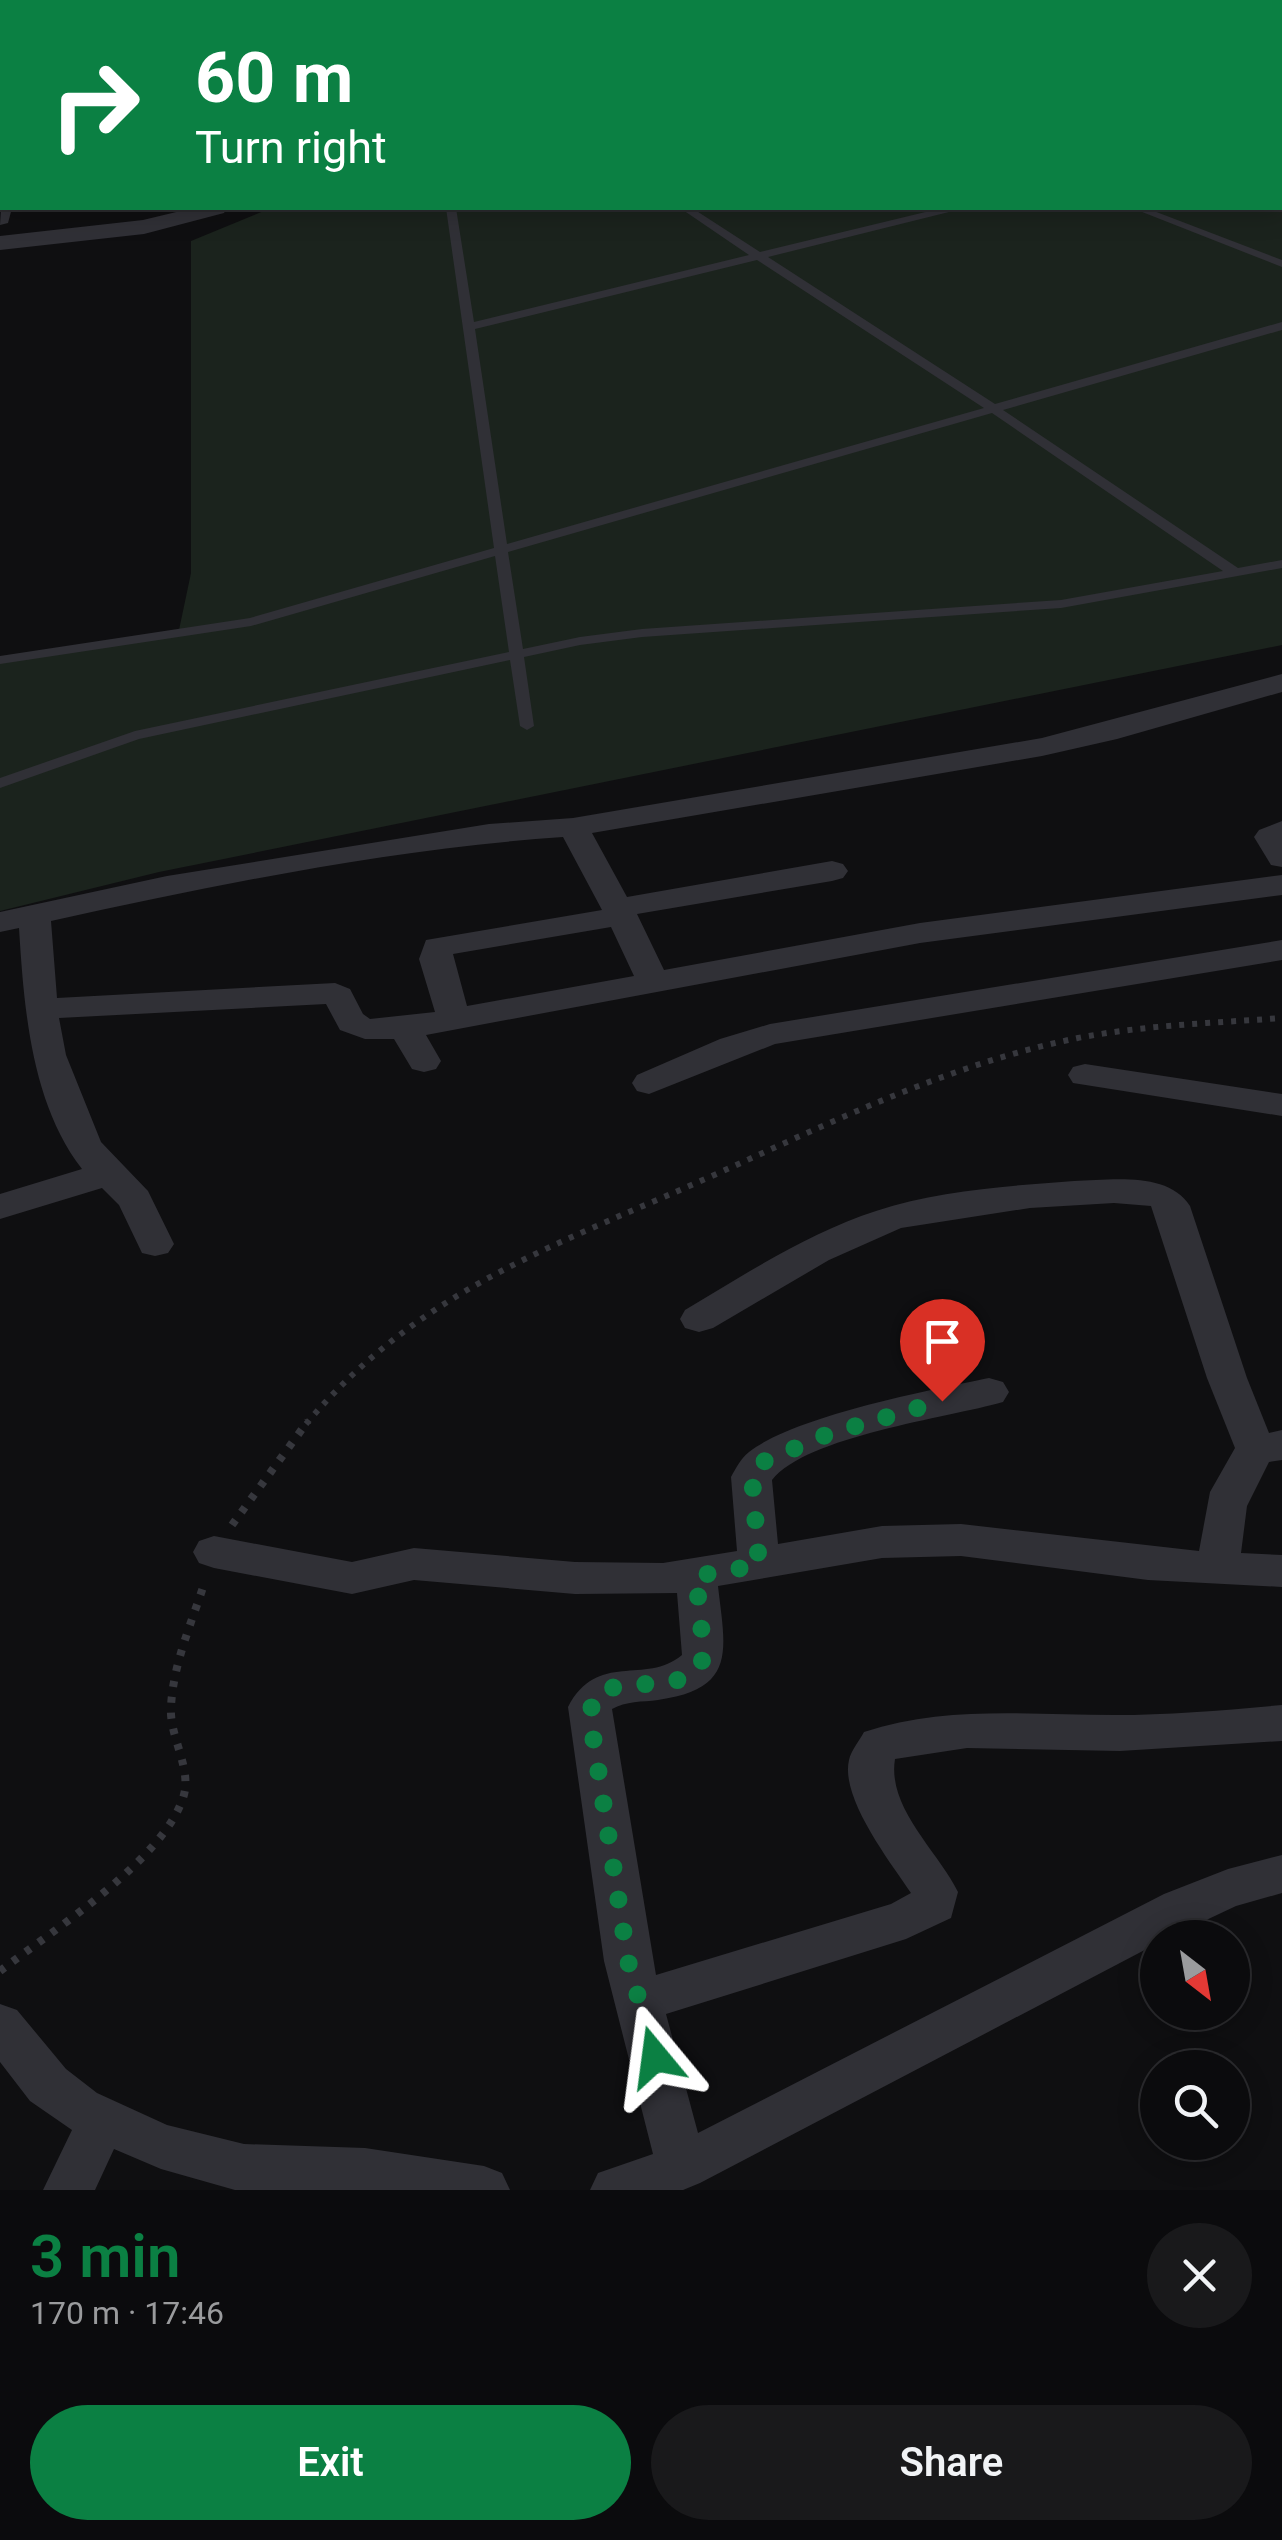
<!DOCTYPE html>
<meta charset="utf-8">
<style>
body{margin:0;font-family:Roboto,sans-serif;background:#19191b;color:#f1f3f6;height:100vh;display:flex;flex-direction:column;font-size:38px;white-space:nowrap}
*{box-sizing:border-box;margin:0}
p{font-size:32px;color:#9a9b9d}
.icon{flex:none;width:55px;height:55px;fill:none;stroke:currentColor;stroke-width:2;stroke-linecap:round;stroke-linejoin:round}
.map{position:relative;height:2190px;overflow:hidden}
.side{display:flex;flex-direction:column;background:#0b0b0d;flex:1}
.side>*{flex:none}
.guide{position:absolute;left:0px;top:0px;width:1282px;height:210px;box-shadow:0 5px 25px #0003,0 0 0 2px #2b2b2e;background:#0b8043;color:#fff;overflow:hidden}
.needle{width:65px;rotate:149deg}
.controls{position:absolute;left:1140px;top:1920px;display:grid;gap:20px}
.controls a{display:grid;place-items:center;width:110px;height:110px;border-radius:50%;background:#0b0b0d;box-shadow:0 5px 25px #0003,0 0 0 2px #2b2b2e;font-size:50px}
.pin{position:absolute;display:grid;place-items:center;width:85px;height:85px;color:#fff;margin:-102px -42px;border-radius:50% 50% 50% 0;rotate:-45deg;box-shadow:0 0 10px #0007}
.pin .icon{rotate:45deg}
.me{position:absolute;width:110px;margin:-55px;rotate:344deg;stroke-linejoin:round;filter:drop-shadow(0 0 8px #0008)}
.turn{display:flex;align-items:center;gap:35px;height:210px;padding:0 30px;font-size:45px}
.turn .icon{width:130px;height:130px;stroke-width:2.5}
.turn b{display:block;font-size:70px;line-height:85px}
.round{display:grid;place-items:center;flex:none;width:105px;height:105px;border-radius:52px;background:#19191b}
.summary{display:flex;align-items:center;justify-content:space-between;height:170px;padding:0 30px}
h1{font-size:60px;font-weight:600;line-height:75px;color:#0b8043}
.primary-button{display:flex;gap:20px;margin-top:auto;padding:20px 30px}
.primary-button a{flex:1;height:115px;border-radius:60px;background:#0b8043;color:#fff;font-size:40px;font-weight:600;line-height:115px;text-align:center}
.primary-button a+a{background:#19191b;color:#f1f3f6}
.map>svg:first-child{display:block}
</style>
<div class="map">
<svg width="1282" height="2190" viewBox="0 0 1282 2190">
<rect width="100%" height="100%" fill="#0f0f11"/>
<polygon fill="#1b231d" points="809,0 1282,0 1282,645 159,872 0,911 0,660 179,630 191,573 191,241 271,208 1280,208 1280,2 801,2"/>
<g fill="none" stroke-linecap="round" stroke-linejoin="round">
<path stroke="#36373d" stroke-width="6" stroke-dasharray="5 8" stroke-linecap="butt" d="M306 1424C423 1285 564 1243 723 1171 838 1119 954 1063 1078 1038 1145 1025 1214 1023 1282 1018"/>
<g stroke="#36373d" stroke-width="8" stroke-dasharray="6 10" stroke-linecap="butt">
<polyline points="232,1525 308,1421"/>
<path d="M0 1971C52 1931 162 1861 183 1798 193 1769 169 1737 171 1707 173 1664 192 1622 205 1581"/>
</g>
<g fill="#303036" fill-rule="evenodd">
<polygon points="1089,0 1099,0 1101,2 1091,2"/>
<polygon points="1246,0 1256,0 1257,2 1248,2"/>
<polygon points="1280,34 1282,35 1282,41 1280,40"/>
<polygon points="1280,58 1282,59 1282,65 1280,64"/>
<path d="M446 208H456L474 322 749 255 680 208H692L760 252 942 208H958L957 210 768 257 995 404 1282 322V330L1003 410 1238 568 1282 560V568L1061 608 642 637 580 645 524 657 534 726 527 730 520 726 510 660 139 739 0 788V778L135 731 509 652 495 556 251 626 0 664V656L250 618 494 548ZM757 260 984 408 507 544 475 329ZM992 413 1223 571 1061 600 642 629 580 637 523 649 508 552Z"/>
<polygon points="1132,208 1146,208 1282,260 1282,267"/>
</g>
<g fill="#303036" fill-rule="evenodd">
<polygon points="2,193 2,208 12,208 8,223 0,225"/>
<polygon points="193,208 227,208 224,213 144,234 0,250 0,236 143,220"/>
<path d="M1282 674V692L1117 739 1042 756 592 833 627 897 832 861 843 864 848 871 843 878 832 881 637 914 664 970 920 923 1282 875V895L920 943 426 1035 441 1061 436 1069 424 1072 412 1069 394 1039H365L340 1030 326 1004 59 1018 66 1055 101 1142 148 1191 174 1244 168 1253 155 1256 142 1253 119 1205 102 1188 0 1219V1194L82 1169C31 1103 24 1008 19 928L0 932V912L167 876 489 824 573 818 1042 738ZM563 837 602 910 426 940 419 959 435 1012 370 1019 363 1014 350 989 335 983 57 998 51 921C219 884 391 849 563 837ZM611 927 634 976 467 1006 453 954Z"/>
<polygon points="1282,821 1282,867 1271,865 1254,837 1259,830"/>
<polygon points="1282,940 1282,960 775,1044 649,1094 637,1091 632,1083 637,1075 720,1039 770,1024"/>
<polygon points="1085,1064 1282,1094 1282,1116 1073,1083 1068,1075 1073,1067"/>
<path d="M1074 1181C1111 1180 1168 1171 1190 1206L1247 1378 1269 1433 1282 1430V1460L1269 1462 1247 1506 1241 1553 1282 1555V1587L1148 1580 961 1556 882 1558 718 1586C725 1649 738 1689 658 1700 642 1702 626 1701 612 1709L656 1975 891 1904 911 1893C891 1863 840 1798 849 1760 851 1751 859 1741 864 1732 946 1705 1029 1715 1114 1715 1170 1715 1226 1710 1282 1705V1741L1120 1751 967 1748 895 1759C887 1808 938 1851 958 1892L951 1918 906 1939 666 2014 698 2133 1164 1894 1228 1869 1282 1855V1893L1236 1906 1168 1938H1158V1943L700 2183 683 2190H590L598 2173 653 2154 604 1961 568 1707C598 1650 645 1686 682 1655L677 1593 575 1594 414 1580 352 1594 214 1568 199 1563 193 1552 199 1541 214 1536 352 1562 414 1548 575 1562 663 1563 737 1551 731 1477C736 1468 741 1458 749 1452 795 1416 930 1390 989 1378L1003 1382 1009 1392 1003 1402C947 1418 807 1436 772 1480L778 1544 882 1526 961 1524 1199 1551 1210 1492 1235 1448 1207 1378 1151 1206 1114 1203 1030 1208 901 1228 829 1260 713 1328 699 1332 685 1328 680 1319 685 1310C747 1273 808 1233 876 1211 939 1190 1009 1186 1074 1181Z"/>
<polygon points="0,2004 17,2010 66,2069 97,2093 167,2125 244,2144 365,2148 484,2166 502,2173 510,2190 235,2190 161,2169 114,2149 95,2190 43,2190 72,2130 30,2101 0,2062"/>
</g>
</g>
<g fill="none" stroke-linecap="round" stroke-linejoin="round">
<path stroke="#0b8043" stroke-width="18" stroke-dasharray="0 32.4" d="M655 2057 628 1961 590 1717 593 1698C624 1671 673 1699 701 1664L704 1654 696 1576 759 1565 752 1477 758 1464 828 1434 942 1401"/>
</g>
</svg>
<div class="controls">
<a><svg class="needle" viewBox="-14 -14 28 28"><path d="M0-13l5 13h-10z" fill="#e53935"/><path d="M0 13l5-13h-10z" fill="#9a9b9d"/></svg></a>
<a><svg class="icon" aria-label="search" viewBox="0 0 24 24"><circle cx="10" cy="10" r="6"/><path d="M15 15l6 6"/></svg></a>
</div>
<div class="pin" style="left:942px;top:1401px;background:#d93025"><svg class="icon" aria-label="arrive" viewBox="0 0 24 24"><path d="M6 21V4h12l-3 4 3 4H6"/></svg></div>
<svg class="me" style="left:655px;top:2057px" viewBox="-20 -20 40 40"><path d="M0-17L14 15 0 8-14 15z" fill="#0b8043" stroke="#fff" stroke-width="4"/></svg>
<div class="guide">
<div class="turn"><svg class="icon" aria-label="right" viewBox="0 0 24 24"><path d="M7 20v-9h11M14 6l5 5-5 5"/></svg><div><b>60 m</b>Turn right</div></div>
</div>
</div>
<section class="side">
<div class="summary"><div><h1>3 min</h1><p>170 m · 17:46</p></div><a class="round"><svg class="icon" aria-label="close" viewBox="0 0 24 24"><path d="M6 6l12 12M18 6L6 18"/></svg></a></div>
<div class="primary-button"><a>Exit</a><a>Share</a></div>
</section>
